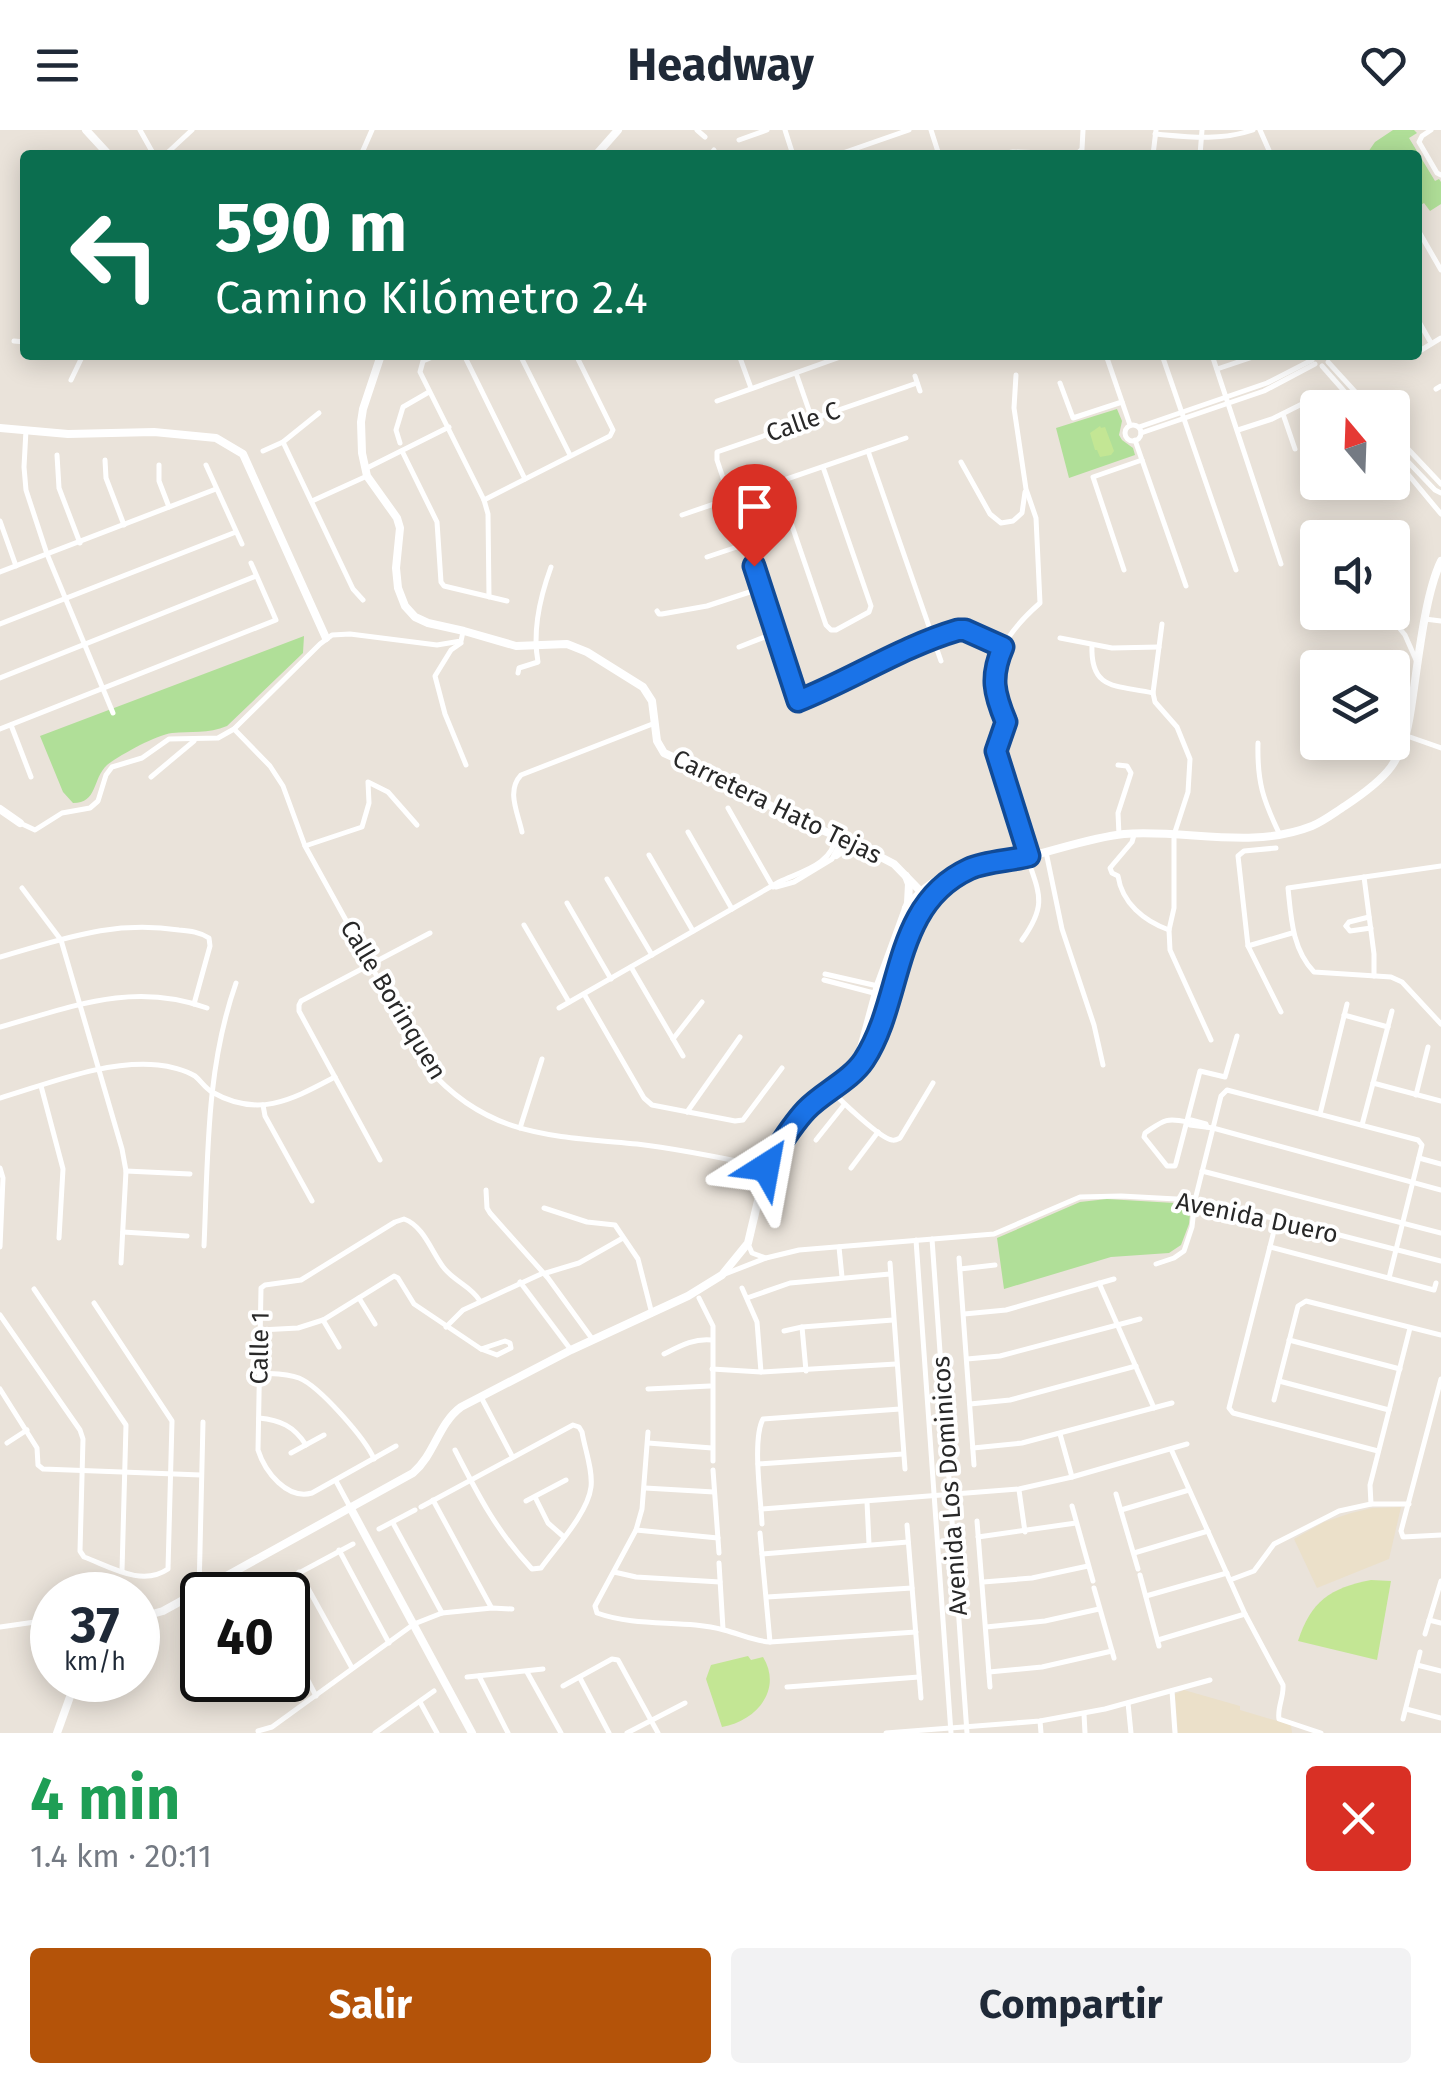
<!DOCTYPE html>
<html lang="es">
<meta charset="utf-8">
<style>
body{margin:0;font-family:"Fira Sans",sans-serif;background:#f2f2f3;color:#1f2937;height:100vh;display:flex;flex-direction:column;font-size:38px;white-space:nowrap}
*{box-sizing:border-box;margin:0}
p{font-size:32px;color:#747a83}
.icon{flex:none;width:55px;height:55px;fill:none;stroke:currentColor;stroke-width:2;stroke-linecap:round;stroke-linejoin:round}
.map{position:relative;height:1603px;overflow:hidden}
.panel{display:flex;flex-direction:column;background:#fff;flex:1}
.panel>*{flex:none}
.hud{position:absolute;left:20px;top:20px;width:1402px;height:210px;border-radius:10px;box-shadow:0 5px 25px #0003;background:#0b6e4f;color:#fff;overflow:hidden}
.needle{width:65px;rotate:341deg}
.buttons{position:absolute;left:1300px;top:260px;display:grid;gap:20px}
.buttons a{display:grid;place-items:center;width:110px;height:110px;border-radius:10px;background:#fff;box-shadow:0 5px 25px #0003;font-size:50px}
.speed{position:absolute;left:30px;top:1442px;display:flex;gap:20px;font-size:50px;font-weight:700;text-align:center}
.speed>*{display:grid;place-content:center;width:130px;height:130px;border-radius:50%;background:#fff;box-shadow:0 5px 25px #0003;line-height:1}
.speed small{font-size:25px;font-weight:400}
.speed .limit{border:5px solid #111;border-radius:15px;background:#fff;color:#111}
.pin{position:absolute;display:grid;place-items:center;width:85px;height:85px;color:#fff;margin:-102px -42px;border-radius:50% 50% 50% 0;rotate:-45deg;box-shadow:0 0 10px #0007}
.pin .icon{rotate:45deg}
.me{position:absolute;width:110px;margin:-55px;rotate:34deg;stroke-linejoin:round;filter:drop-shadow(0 0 8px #0008)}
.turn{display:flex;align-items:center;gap:35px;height:210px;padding:0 30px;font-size:45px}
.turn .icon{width:130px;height:130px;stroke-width:2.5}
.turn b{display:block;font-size:70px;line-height:85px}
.round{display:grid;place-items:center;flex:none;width:105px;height:105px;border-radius:10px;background:#f2f2f3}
.head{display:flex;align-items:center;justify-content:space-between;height:170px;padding:0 30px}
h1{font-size:60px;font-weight:700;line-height:75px;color:#1e9e55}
.primary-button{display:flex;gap:20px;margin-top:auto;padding:20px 30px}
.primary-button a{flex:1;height:115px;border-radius:10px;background:#b45309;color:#fff;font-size:40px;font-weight:700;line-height:115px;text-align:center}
.primary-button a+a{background:#f2f2f3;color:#1f2937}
header{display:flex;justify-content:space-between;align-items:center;height:130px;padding:0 30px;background:#fff;font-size:45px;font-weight:700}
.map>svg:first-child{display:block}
</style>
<header><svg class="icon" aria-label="menu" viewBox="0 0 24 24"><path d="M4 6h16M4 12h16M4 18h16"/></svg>Headway<svg class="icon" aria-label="heart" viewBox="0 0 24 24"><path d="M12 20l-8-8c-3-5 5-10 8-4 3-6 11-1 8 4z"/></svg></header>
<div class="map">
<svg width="1441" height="1603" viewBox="0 0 1441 1603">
<rect width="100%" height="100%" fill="#eae3da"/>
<g fill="#ebe0c9">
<polygon points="1401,1377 1389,1429 1317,1458 1294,1409 1324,1392 1351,1383 1372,1378"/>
<polygon points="1184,1560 1240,1576 1240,1580 1291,1595 1292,1603 1178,1603 1175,1564"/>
</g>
<g fill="#b0df98">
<polygon points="1393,0 1414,0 1417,3 1409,8 1435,51 1439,49 1441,52 1441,74 1430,81 1424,73 1418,77 1418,25 1366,25 1375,12"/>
<polygon points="1117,279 1122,291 1119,305 1122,310 1133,318 1135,325 1069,348 1056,298"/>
<path d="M304 506 303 523 227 596C208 604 191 601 172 603 156 605 120 625 107 635 92 649 98 673 73 673L63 662 40 606Z"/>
<polygon points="1107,1069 1191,1074 1189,1094 1181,1115 1169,1123 1111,1127 1004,1159 997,1108 1080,1072"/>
</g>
<g fill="#c3e694">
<polygon points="1100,296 1101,298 1105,297 1114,321 1111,325 1100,327 1097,320 1095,320 1090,303"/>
<path d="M1371 1450 1391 1451 1377 1530 1298 1511C1311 1471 1330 1458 1371 1450Z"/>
<path d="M748 1526 751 1530 763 1527C783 1560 756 1591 722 1597L706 1549 711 1535Z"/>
</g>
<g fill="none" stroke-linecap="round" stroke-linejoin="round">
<g stroke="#fff" stroke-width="5">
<polyline points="140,0 154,25"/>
<polyline points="697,0 705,7"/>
<polyline points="785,0 793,25"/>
<polyline points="931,0 939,25"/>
<polyline points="1260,0 1271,25"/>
<polyline points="1431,0 1422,6 1419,12 1437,43 1441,45"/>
<path d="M1155 4C1189 7 1221 11 1253 0"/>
<polyline points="739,10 767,0"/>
<polyline points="165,25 192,0"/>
<polyline points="361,25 372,0"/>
<polyline points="710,25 714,20"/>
<polyline points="837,25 909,0"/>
<polyline points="992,25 1013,22 1077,24 1082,19 1083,0"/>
<polyline points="1153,25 1156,0"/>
<polyline points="1200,25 1202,0"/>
<polyline points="1418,100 1441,140"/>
<polyline points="1418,190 1431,213"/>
<polyline points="14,211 25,212"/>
<polyline points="1418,222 1441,208"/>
<polyline points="437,225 423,231 420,242 484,370 488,384 489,467"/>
<polyline points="464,225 525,349"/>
<polyline points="520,225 570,325"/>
<polyline points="739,225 751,258"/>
<polyline points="1106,225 1130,295"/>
<polyline points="1162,225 1236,440"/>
<polyline points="1212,225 1281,434"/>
<polyline points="1328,232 1370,278"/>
<polyline points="1322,236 1359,278"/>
<polyline points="1217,239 1259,225"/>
<polyline points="796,243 812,289"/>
<path d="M1016 245 1014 278 1026 359 1036 388 1040 473C998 510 984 539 1006 592L996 621 1029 727"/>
<polyline points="915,246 920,261"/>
<polyline points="71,250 83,225"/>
<polyline points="1060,253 1073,288 1122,272"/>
<polyline points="1436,259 1441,256"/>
<polyline points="717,271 846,225"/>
<polyline points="1283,284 1295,319"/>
<circle cx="1133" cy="303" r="8"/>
<polyline points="1139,297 1267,253 1312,230"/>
<polyline points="26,300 24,337 26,360 47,424 113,583"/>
<polyline points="1238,300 1272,289 1318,266 1327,269 1330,278"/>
<polyline points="1392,302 1441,354"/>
<polyline points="1141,303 1264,261 1315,234"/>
<polyline points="1135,310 1186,456"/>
<polyline points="283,312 353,459 363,470"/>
<polyline points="400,313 396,300 403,277 429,262"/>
<polyline points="1392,315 1435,360 1441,363"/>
<polyline points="263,321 283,312 319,283"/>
<polyline points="402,321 437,392 441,452 444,456 507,471"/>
<polyline points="868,321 941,531"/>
<polyline points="57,325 59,358 80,413"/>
<polyline points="1392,325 1441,384"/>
<polyline points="105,330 106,348 124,395"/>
<polyline points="961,332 990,384 1001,393 1013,391 1022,383 1025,362"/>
<polyline points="159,335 159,351 169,377"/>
<polyline points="206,335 242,414"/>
<polyline points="367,338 449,297"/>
<polyline points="777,352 826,495 831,500 836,500 869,482 871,476 823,337"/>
<polyline points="484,370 610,306 613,300 576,225"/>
<polyline points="312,371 367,346"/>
<polyline points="682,385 906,308"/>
<polyline points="0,391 16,436"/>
<polyline points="707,427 746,414"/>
<polyline points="1124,440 1093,347 1142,330"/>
<polyline points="0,442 216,359"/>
<polyline points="657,481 659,484 662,484 707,476 762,458"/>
<polyline points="1386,482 1405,505 1416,530"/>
<polyline points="1425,489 1441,491"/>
<polyline points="0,494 236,402"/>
<polyline points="1162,494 1153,563 1155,572 1177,597 1190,629 1188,662 1174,705 1174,778 1169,800 1170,820 1211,910"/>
<polyline points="1060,508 1112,518 1159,517"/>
<polyline points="461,513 451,520 435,546 445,584 466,635"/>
<path d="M1092 515C1090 561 1117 555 1153 563"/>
<polyline points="739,517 775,503"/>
<path d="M518 543 519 538 538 532C532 500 540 467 551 437"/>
<polyline points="0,548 256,446"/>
<path d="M798 571C853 549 901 516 958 500H965L1003 517"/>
<polyline points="800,577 717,330 717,322 917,253"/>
<polyline points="11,595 31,647"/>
<polyline points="0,599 276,490 251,433"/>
<path d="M234 599 270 636 283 656 305 716 427 937C487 1007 552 1006 637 1014 680 1019 723 1028 766 1037"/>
<polyline points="1407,606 1441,618"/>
<path d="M1258 613C1257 652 1263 670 1280 705"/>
<polyline points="1118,635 1127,636 1131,643 1118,683 1119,705"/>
<polyline points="151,647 194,611"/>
<polyline points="728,678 773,757"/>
<polyline points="20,693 35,700 62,683 90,678 98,671 106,645 112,637 142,628 169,609 218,608 234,599 320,514 332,505 350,504 437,515 461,511 463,502"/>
<path d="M522 702C518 683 506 661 521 645L655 593"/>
<polyline points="688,702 732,779"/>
<path d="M1134 705 1132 712 1110 738 1112 743 1118 746C1122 773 1144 791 1169 800"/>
<polyline points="305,716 362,697 369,673 368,652 388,662 417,695"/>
<polyline points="1276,718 1244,721 1238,726 1248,816 1281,882"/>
<polyline points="1046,722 1062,799 1094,895 1103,935"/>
<polyline points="649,725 693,801"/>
<path d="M1441 736 1288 758C1291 787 1292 819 1314 842L1391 847 1402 852 1441 894"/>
<polyline points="1364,747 1374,824 1374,846"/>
<polyline points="607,749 652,825"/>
<polyline points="776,757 794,752 832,729 843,708"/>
<polyline points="22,758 61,810 122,1019 126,1041 121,1133"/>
<polyline points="567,773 611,849"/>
<polyline points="524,795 569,872"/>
<polyline points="1346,796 1350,801 1371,798"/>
<polyline points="1346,796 1349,792 1369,787"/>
<path d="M1022 810C1047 775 1040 765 1027 727"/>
<polyline points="1248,816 1292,803"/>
<path d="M0 827C64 809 111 790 179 800 190 801 200 802 209 808L210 816 194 874"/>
<polyline points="631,837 683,926"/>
<polyline points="825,844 891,859"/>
<polyline points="824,850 889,867"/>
<polyline points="584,864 644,968 652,975 735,991 743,990 782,938"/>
<path d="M559 878 779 752C802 741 833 735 836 705"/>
<polyline points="1344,885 1388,897"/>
<path d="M0 897C71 877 133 851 207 878"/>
<polyline points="673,909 702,872"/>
<polyline points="1373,953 1441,971"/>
<polyline points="41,956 63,1039 59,1108"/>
<path d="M831 960C840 970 881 1009 892 1010 895 1011 898 1009 900 1008L933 953"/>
<polyline points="1416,965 1428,917"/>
<path d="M0 968C51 953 105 930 158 935 169 936 185 940 195 946 201 951 205 958 212 962 259 989 293 969 335 947"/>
<polyline points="263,975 265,986 312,1071"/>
<polyline points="687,982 740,907"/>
<polyline points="1320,984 1347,874"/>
<polyline points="1188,992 1190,995 1213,998 1441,1060"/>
<polyline points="1362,995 1392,881"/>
<path d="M1207 997 1206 994 1191 990 1188 992H1187C1165 987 1163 991 1145 1003L1144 1007 1167 1036H1175L1176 1033 1200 941 1225 947 1237 906"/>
<polyline points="520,998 542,929"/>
<polyline points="816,1010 844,975"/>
<polyline points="1419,1028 1441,1034"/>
<polyline points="380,1030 299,881 299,875 301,871 430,803"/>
<polyline points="0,1038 3,1048 0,1117"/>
<polyline points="851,1038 878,1002"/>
<polyline points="126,1041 190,1044"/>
<polyline points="1202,1041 1441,1103"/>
<polyline points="486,1060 487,1078 490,1083 548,1148 593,1210"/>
<polyline points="544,1078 587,1092 615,1095 638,1129 652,1184"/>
<polyline points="1277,1089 1229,1278 1233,1283 1378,1321"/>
<polyline points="123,1102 187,1106"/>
<polyline points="932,1109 967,1603"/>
<polyline points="916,1110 951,1603"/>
<path d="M204 1116C208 1026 206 938 236 853"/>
<polyline points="749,1116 752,1123 766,1128"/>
<polyline points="839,1117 842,1147"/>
<polyline points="1270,1117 1434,1160 1436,1153"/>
<polyline points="959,1128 974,1335"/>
<polyline points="890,1133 905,1339"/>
<polyline points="1156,1134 1174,1128 1184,1121 1192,1097 1195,1070 1221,966 1227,960 1418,1010 1422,1015 1389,1148"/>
<polyline points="960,1139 995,1135"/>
<polyline points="546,1143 579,1133 623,1108"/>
<polyline points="725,1144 766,1128 799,1120 994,1104 1080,1067 1121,1066 1195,1070 1277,1089 1441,1131"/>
<polyline points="520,1152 571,1220"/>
<polyline points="1099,1153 1154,1278"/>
<polyline points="742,1158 757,1192 761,1242"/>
<polyline points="34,1159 126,1295 122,1441"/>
<polyline points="359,1168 375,1194"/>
<polyline points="699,1168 713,1196 713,1331"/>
<polyline points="747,1168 790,1153 890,1144"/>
<polyline points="964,1184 1006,1180 1114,1149"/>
<path d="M0 1185 80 1300 83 1309 80 1421 84 1427C111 1437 142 1457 168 1439L172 1291 94 1173"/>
<polyline points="323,1190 339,1217"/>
<polyline points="446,1197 463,1180 541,1144"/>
<polyline points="802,1197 806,1241"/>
<polyline points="260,1200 298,1198 323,1190 394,1146 398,1148 414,1174 481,1219"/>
<polyline points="784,1201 802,1197 893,1190"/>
<polyline points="1289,1210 1400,1239"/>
<polygon points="505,1211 510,1213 511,1218 497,1225 481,1219"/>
<path d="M664 1224C680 1216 694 1208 712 1210"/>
<polyline points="967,1229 1000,1226 1140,1189"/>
<polyline points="712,1239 761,1242 896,1234"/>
<path d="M259 1243C273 1244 286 1243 299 1248 319 1256 365 1308 374 1329"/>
<polyline points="1441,1249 1401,1401 1403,1407 1441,1405"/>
<polyline points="1279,1251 1389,1280"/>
<polyline points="0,1259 37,1318 38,1335 43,1339 201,1345"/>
<polyline points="648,1259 710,1256"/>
<polyline points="481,1267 512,1326"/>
<polyline points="1274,1270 1298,1176 1306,1171 1441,1205"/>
<polyline points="970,1274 1010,1270 1136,1236"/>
<path d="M259 1288C280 1290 294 1296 306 1315"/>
<path d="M648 1302 642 1379 636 1400 595 1476 597 1483C639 1498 683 1489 724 1500 740 1504 753 1511 770 1512L916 1502"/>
<polyline points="1060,1304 1072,1347"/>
<polyline points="7,1313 27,1300"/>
<polyline points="648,1313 712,1318"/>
<path d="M396 1316 312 1363C287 1370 265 1342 258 1320L261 1158 265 1155 301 1150 395 1092 404 1089C424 1096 432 1123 444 1138 455 1152 471 1156 480 1171"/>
<polyline points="973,1318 1022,1313 1172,1273"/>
<path d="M1171 1319 1245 1484 1283 1555C1284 1567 1277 1578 1279 1589L1321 1603"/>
<polyline points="291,1323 324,1305"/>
<polyline points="758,1334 903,1324"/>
<polyline points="713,1340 719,1423"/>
<polyline points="336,1351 350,1377"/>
<polyline points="645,1358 714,1362"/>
<polyline points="1019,1360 1025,1402"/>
<polyline points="1116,1364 1138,1439"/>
<polyline points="535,1367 548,1393 564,1407"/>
<polyline points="433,1370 491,1477"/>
<polyline points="526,1371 566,1350"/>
<polyline points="867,1372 869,1414"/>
<polyline points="1371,1374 1370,1355 1410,1198"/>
<polyline points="1072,1376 1093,1451"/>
<path d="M421 1377 573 1295 579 1297 582 1302C585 1320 593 1340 591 1357 588 1383 556 1417 541 1438L532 1439C497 1402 478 1365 455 1320"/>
<polyline points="761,1379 1019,1359 1072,1347 1187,1314"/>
<polyline points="1121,1380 1189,1360"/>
<polyline points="977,1391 990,1557"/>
<polyline points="393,1393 442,1483"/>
<path d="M762 1394C761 1369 752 1309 763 1289L900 1279"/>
<polyline points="907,1395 921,1568"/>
<polyline points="379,1399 415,1380"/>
<polyline points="636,1400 718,1408"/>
<polyline points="760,1403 770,1512"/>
<polyline points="978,1407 1076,1393"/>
<polyline points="339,1420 389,1513"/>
<polyline points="1134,1423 1208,1401"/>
<polyline points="762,1424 908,1412"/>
<polyline points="719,1433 723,1499"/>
<polyline points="299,1442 352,1538"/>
<polyline points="614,1442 636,1447 720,1452"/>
<polyline points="1140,1445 1159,1516"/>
<polyline points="1230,1450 1254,1441 1274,1414 1339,1381 1371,1374 1409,1374"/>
<polyline points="983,1452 1032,1448 1088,1436"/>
<polyline points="1094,1458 1114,1528"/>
<polyline points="199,1462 203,1292"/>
<polyline points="258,1465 353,1414"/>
<polyline points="1146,1466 1227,1443"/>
<polyline points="767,1467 912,1458"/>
<polyline points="52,1478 49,1490 52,1499"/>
<polyline points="1429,1490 1441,1493"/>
<polyline points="0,1497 49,1490"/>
<polyline points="986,1497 1045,1491 1099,1479"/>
<polyline points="1425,1504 1441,1451"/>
<polyline points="1158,1510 1245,1484"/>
<polyline points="288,1512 316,1566"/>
<polyline points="1417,1535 1441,1541"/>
<polyline points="527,1542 561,1603"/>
<polyline points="989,1542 1042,1537 1112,1521"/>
<polyline points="479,1546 508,1603"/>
<polyline points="467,1547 543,1539"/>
<polyline points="580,1548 609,1603"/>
<polyline points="563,1556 612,1529 618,1530 658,1603"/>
<polyline points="787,1557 919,1547"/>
<polyline points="1172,1561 1175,1603"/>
<polyline points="215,1567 246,1550"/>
<polyline points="420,1572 437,1603"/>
<polyline points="1128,1573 1131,1603"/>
<polyline points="1406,1579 1441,1588"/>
<polyline points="1084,1584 1085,1603"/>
<polyline points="1403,1589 1420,1522"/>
<polyline points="1040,1591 1041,1603"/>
<polyline points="258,1601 272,1597 414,1494 442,1483 492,1478 512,1479"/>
<polyline points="375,1603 434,1561"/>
<polyline points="627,1603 685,1573"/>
<polyline points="886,1603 1040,1591 1105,1579 1210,1550"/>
</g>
<g stroke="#fff" stroke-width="8">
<polyline points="86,0 109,25"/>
<polyline points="596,25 618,0"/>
<polyline points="381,225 363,279 361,292 362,323 367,346 397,388 400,398 396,438 398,458 405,476 415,487 428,493 464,501 516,516 567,514 587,522 643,557 652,571 657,611 664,623 741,658 791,688 852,712 894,734 929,770"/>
<polyline points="0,298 68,304 154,302 216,308 243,324 326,508"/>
<polyline points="0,679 20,693"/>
<polyline points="836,725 845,718 858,715"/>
<path d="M906 778C938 737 965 740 1013 730 1050 723 1086 708 1124 704 1187 699 1251 720 1312 696 1324 691 1334 683 1345 676 1360 666 1380 652 1391 637 1408 613 1410 585 1414 558 1419 523 1426 462 1441 431"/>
<polyline points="851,941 861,918 878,855 908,773 909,754 906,746"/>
<polyline points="350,1377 472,1603"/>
<path d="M138 1488 163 1481 413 1343C435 1324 438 1294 461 1277L571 1220 688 1166 722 1145 748 1113 766 1037 778 1017 806 980 861 935 875 912 902 824 913 795 925 775 945 755 969 739"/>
<polyline points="57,1603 76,1550"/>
</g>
</g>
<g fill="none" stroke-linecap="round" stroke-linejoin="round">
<g stroke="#114b97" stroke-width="25">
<path id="route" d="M754 436 798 571C853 549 901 517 958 500H965L1003 517C990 547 994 563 1006 592L996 621 1029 726C1010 731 986 731 969 739 891 775 904 869 864 930 850 951 823 962 806 980 790 997 778 1018 766 1037"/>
</g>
<use href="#route" stroke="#1a73e8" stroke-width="18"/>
</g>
<g text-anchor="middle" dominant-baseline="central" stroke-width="8" stroke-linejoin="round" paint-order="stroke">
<g font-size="25" fill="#282828" stroke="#fff">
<text transform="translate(803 292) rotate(-19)">Calle C</text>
<text transform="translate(777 677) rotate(26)">Carretera Hato Tejas</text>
<text transform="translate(393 870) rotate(59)">Calle Borinquen</text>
<text transform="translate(1257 1088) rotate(12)">Avenida Duero</text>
<text transform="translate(260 1218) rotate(-89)">Calle 1</text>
<text transform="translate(950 1356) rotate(-94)">Avenida Los Dominicos</text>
</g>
</g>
</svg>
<div class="buttons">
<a><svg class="needle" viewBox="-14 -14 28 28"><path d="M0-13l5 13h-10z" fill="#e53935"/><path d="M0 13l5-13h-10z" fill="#747a83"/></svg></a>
<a><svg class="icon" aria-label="sound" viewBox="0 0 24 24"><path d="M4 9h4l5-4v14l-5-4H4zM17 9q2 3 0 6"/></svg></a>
<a><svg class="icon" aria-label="layers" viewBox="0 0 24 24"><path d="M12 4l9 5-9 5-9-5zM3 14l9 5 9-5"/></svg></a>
</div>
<div class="speed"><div>37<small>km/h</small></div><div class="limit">40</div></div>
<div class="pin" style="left:754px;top:436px;background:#d93025"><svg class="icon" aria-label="arrive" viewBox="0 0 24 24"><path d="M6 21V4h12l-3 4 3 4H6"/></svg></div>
<svg class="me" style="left:766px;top:1037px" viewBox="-20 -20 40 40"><path d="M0-17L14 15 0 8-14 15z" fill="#1a73e8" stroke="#fff" stroke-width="4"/></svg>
<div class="hud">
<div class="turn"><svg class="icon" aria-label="left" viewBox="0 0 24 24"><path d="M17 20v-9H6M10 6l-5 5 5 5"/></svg><div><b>590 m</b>Camino Kilómetro 2.4</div></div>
</div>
</div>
<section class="panel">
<div class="head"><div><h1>4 min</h1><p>1.4 km · 20:11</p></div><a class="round" style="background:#d93025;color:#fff"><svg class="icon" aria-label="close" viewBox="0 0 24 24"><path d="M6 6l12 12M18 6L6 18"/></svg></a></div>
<div class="primary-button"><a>Salir</a><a>Compartir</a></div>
</section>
